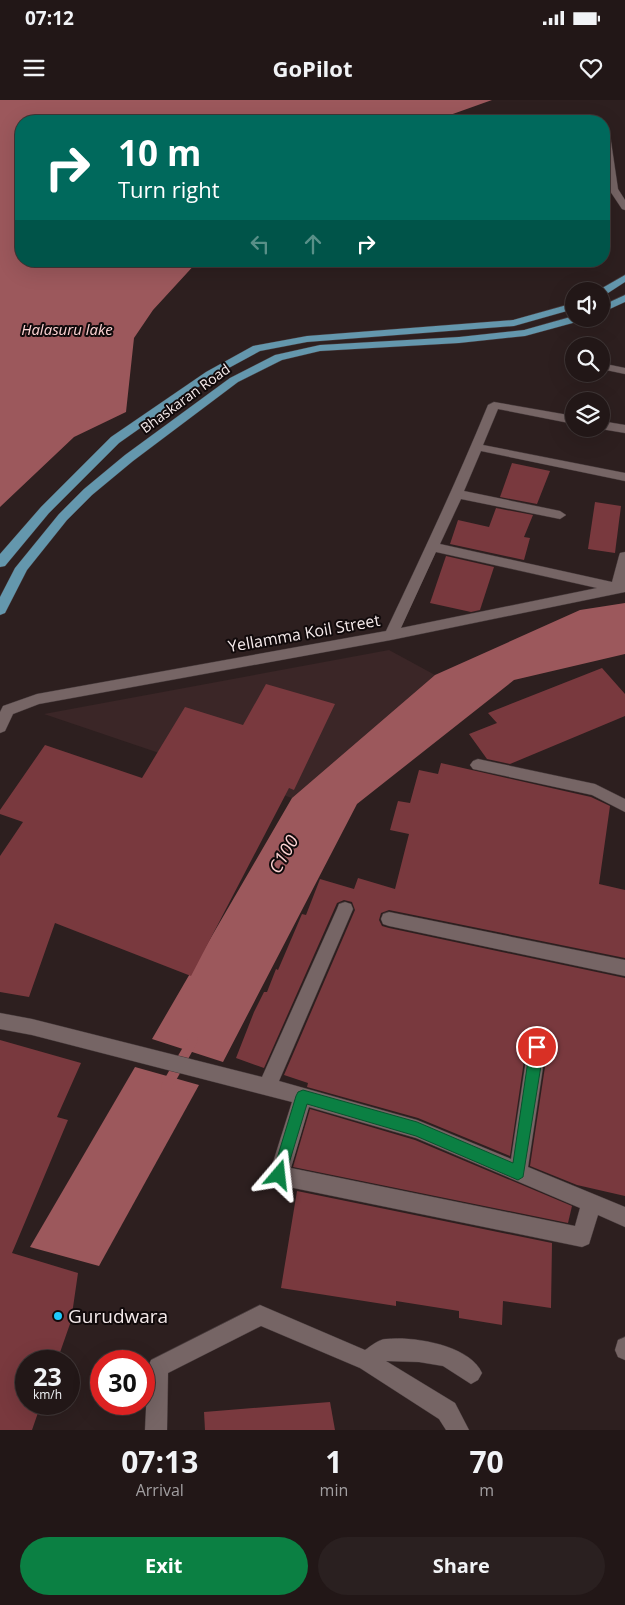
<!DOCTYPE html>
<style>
body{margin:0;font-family:"Open Sans",sans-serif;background:#2a2020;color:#f1f3f6;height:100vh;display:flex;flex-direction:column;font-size:19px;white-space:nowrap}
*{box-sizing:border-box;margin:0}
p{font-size:16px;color:#a29fa1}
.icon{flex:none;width:28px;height:28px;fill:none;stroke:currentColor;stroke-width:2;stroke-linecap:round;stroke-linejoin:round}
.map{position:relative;height:1330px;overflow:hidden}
.side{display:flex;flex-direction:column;background:#221717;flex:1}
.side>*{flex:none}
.guide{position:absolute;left:15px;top:15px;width:595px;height:152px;border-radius:20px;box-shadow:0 5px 20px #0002,0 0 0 1px #3f3636;background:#00695c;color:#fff;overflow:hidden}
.tools{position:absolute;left:565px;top:182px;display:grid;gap:10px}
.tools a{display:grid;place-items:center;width:45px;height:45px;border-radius:50%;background:#221717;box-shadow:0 5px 20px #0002,0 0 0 1px #3f3636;font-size:25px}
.speed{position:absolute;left:15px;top:1250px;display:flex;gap:10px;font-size:25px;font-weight:700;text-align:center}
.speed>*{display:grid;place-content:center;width:65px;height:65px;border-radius:50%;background:#221717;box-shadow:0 5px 20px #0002,0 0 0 1px #3f3636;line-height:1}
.speed small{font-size:12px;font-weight:400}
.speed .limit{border:8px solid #d22;background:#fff;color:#111}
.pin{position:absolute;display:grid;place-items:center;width:42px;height:42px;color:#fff;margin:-21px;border:2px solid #fff;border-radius:50%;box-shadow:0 1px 5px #0007}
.me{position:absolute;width:55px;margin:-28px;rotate:17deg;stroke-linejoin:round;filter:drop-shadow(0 0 4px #0008)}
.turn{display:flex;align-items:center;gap:18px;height:105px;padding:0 20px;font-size:22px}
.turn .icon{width:65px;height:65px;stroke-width:2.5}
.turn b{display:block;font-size:35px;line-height:42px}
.lanes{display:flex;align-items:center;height:48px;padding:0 20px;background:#0003;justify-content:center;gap:25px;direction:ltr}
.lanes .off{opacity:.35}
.eta{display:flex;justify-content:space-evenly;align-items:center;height:85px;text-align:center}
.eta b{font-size:30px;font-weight:700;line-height:35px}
.cta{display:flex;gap:10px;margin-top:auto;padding:10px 20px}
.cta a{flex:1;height:58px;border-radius:30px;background:#0b8043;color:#fff;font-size:20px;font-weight:700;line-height:58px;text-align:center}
.cta a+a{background:#2a2020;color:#f1f3f6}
.status{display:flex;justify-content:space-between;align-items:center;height:35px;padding:0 25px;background:#221717;direction:ltr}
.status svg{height:14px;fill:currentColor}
header{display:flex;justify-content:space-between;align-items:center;height:65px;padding:0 20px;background:#221717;font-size:22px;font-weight:700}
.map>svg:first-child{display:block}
</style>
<div class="status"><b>07:12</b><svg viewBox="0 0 49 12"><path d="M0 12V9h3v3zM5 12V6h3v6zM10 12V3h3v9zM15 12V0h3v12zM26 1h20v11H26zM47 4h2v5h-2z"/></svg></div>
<header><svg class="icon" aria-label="menu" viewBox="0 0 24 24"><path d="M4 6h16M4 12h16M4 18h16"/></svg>GoPilot<svg class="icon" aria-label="heart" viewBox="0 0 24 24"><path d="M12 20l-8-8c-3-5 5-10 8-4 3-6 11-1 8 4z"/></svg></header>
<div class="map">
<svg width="625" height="1330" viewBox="0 0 625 1330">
<rect width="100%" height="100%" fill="#2d1f1f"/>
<polygon fill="#3b2627" points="389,550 435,575 292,698 44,614"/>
<g fill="#9c585c">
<polygon points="0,0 492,0 450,15 442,21 21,21 21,161 198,161 153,210 134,238 126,312 74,337 0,407"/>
<polygon points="625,503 625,554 514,580 357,704 223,962 152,939 292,698 435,575 580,510"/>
<polygon points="135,967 199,985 99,1166 30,1147"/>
</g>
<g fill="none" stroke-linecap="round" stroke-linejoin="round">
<polygon fill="#9c585c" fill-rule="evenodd" points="193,935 197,937 198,940 197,943 170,991 166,992 162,991 161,987 162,983 189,937"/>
</g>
<g fill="#79393e">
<polygon points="512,363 550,371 537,404 500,397"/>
<polygon points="595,402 621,406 615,453 588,449"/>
<polygon points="496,408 533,415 524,437 530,438 524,460 450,444 458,420 489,427"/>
<polygon points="446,456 494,467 480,510 471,512 430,503"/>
<polygon points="602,568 625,594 625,616 510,664 487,659 469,634 497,623 488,613"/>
<polygon points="266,584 335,604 294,690 289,688 191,876 55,823 29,897 0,892 0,756 23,722 0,714 0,710 45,645 142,678 185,607 243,625"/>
<polygon points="441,663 591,697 610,706 599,784 625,790 625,858 389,810 381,813 379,820 382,826 389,828 625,878 625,1096 577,1085 530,1066 548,947 544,939 538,937 530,939 526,947 510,1056 418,1018 307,987 308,983 284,975 355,810 352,802 344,800 337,803 264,968 236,958 254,912 264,892 267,892 276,869 278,870 302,814 306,815 320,779 354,789 358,778 395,789 409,734 390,730 398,701 410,703 419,670 438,674"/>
<polygon points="0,940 81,963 57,1017 68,1020 12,1153 78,1173 71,1221 57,1261 26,1261 26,1304 41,1304 32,1330 0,1330"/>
<polygon points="310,1009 415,1040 572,1106 568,1123 293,1067"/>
<polygon points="297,1091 552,1143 551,1208 503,1201 502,1225 459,1218 459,1211 396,1201 396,1206 281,1188"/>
<polygon points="330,1302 335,1330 205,1330 204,1312"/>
</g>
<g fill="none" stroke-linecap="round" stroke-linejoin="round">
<g stroke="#463a3b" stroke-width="1">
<g id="minor">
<polygon points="605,25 609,28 618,89 625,100 625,110 622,109 610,91 604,90 604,84 608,85 604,52"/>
<polygon points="601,263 625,268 625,274 601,269"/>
<path d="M494 302 574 316V324L498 309 483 345 625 373V381L481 351 464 391 560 411 566 415 560 419 461 399 440 444 612 482 619 456 620 453 625 452V492L391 540 39 604 13 614 5 631 0 633V612L3 606 37 594 386 531C422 455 456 383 488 305ZM436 452 597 488 401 528Z"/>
<polygon points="601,321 625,325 625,333 601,329"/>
<polygon points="478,659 595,684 625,699 625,712 592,695 473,669 470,665 473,661"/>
<path d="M345 802 351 804 353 809 279 981 417 1020 511 1059 528 947 531 941 537 939 543 941 546 947 528 1067 625 1107V1127L598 1115 589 1144 582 1147 279 1085 272 1082 269 1075 292 1002 32 935 0 929V913L32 919 262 977 337 809 339 804ZM309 1007 416 1038 580 1108 575 1126 291 1068Z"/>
<polygon points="389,812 625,860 625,876 389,826 383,824 381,819 383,814"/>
<path d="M260 1205 365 1250C371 1246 379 1239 386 1239 413 1236 470 1245 482 1273L478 1280 471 1284 443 1266 419 1262 386 1261 455 1303 469 1330H446L439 1319 360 1268 261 1226 168 1273 167 1330H145L148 1267 151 1260Z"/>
<polygon points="625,1237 625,1260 618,1257 615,1250 618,1240"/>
</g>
</g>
<g stroke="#463a3b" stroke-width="1">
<g id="major">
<polygon points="625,175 625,182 605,195 601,196 601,191 597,191"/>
<polygon points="625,195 625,202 601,213 601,206"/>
<polygon points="574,203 574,209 514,226 307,242 260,251 214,276 119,343 49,413 5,466 0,467 0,454 41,407 111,337 206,272 253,246 307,236 513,220"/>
<polygon points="574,216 574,219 581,219 580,221 525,236 459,243 320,251 282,260 238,282 133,361 92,395 67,420 27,470 5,513 0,515 0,497 15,468 59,414 84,389 125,355 230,278 275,255 320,245 459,237 524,230"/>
</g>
</g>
<use href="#minor" fill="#766565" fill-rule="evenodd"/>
<use href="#major" fill="#6497ad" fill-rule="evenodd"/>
</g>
<polygon fill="#0b8043" stroke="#07532c" points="537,940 542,942 544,947 523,1077 518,1080 416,1036 307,1004 284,1080 279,1082 274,1080 272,1075 296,996 298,992 303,990 417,1022 513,1063 530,947 532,942"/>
<circle fill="#1ec9fd" stroke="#110a0b" stroke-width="2" cx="58" cy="1216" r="5"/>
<g text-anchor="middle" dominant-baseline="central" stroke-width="4" stroke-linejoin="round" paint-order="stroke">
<g font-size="14" fill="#f5eaeb" stroke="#110a0b">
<text transform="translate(185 298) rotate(-36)">Bhaskaran Road</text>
</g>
<g font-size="15" font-style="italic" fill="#fcd2d2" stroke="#110a0b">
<text x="67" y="229">Halasuru lake</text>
</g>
<g font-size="16" fill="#f5eaeb" stroke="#110a0b">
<text transform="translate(304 533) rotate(-10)">Yellamma Koil Street</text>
</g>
<g font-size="18" font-style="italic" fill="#fcd2d2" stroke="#110a0b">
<text transform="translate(283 754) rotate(-60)">C100</text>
</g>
<g font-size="19" fill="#f5eaeb" stroke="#110a0b" text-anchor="start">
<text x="68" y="1216">Gurudwara</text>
</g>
</g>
</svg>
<div class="tools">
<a><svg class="icon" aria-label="sound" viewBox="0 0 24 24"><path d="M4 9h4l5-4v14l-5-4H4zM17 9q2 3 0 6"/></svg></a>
<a><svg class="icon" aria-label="search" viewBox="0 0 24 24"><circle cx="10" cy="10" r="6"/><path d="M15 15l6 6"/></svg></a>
<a><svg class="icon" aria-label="layers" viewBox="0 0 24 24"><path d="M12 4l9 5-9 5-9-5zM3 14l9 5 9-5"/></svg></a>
</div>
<div class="speed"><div>23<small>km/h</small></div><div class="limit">30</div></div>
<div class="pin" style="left:537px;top:947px;background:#d93025"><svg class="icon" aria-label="arrive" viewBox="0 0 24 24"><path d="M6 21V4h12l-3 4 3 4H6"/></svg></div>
<svg class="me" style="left:279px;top:1075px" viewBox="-20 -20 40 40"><path d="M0-17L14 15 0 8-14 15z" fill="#0b8043" stroke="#fff" stroke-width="4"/></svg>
<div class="guide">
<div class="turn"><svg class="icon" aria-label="right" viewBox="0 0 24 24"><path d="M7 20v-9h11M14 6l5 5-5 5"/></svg><div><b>10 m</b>Turn right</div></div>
<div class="lanes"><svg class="icon off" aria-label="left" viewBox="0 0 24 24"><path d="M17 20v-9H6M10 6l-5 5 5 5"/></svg><svg class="icon off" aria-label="ahead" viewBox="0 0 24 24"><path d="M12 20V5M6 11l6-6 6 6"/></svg><svg class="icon" aria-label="right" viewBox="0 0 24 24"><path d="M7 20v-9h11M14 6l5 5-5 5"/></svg></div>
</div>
</div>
<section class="side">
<div class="eta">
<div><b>07:13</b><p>Arrival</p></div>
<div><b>1</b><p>min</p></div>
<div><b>70</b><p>m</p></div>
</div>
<div class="cta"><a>Exit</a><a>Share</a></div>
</section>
